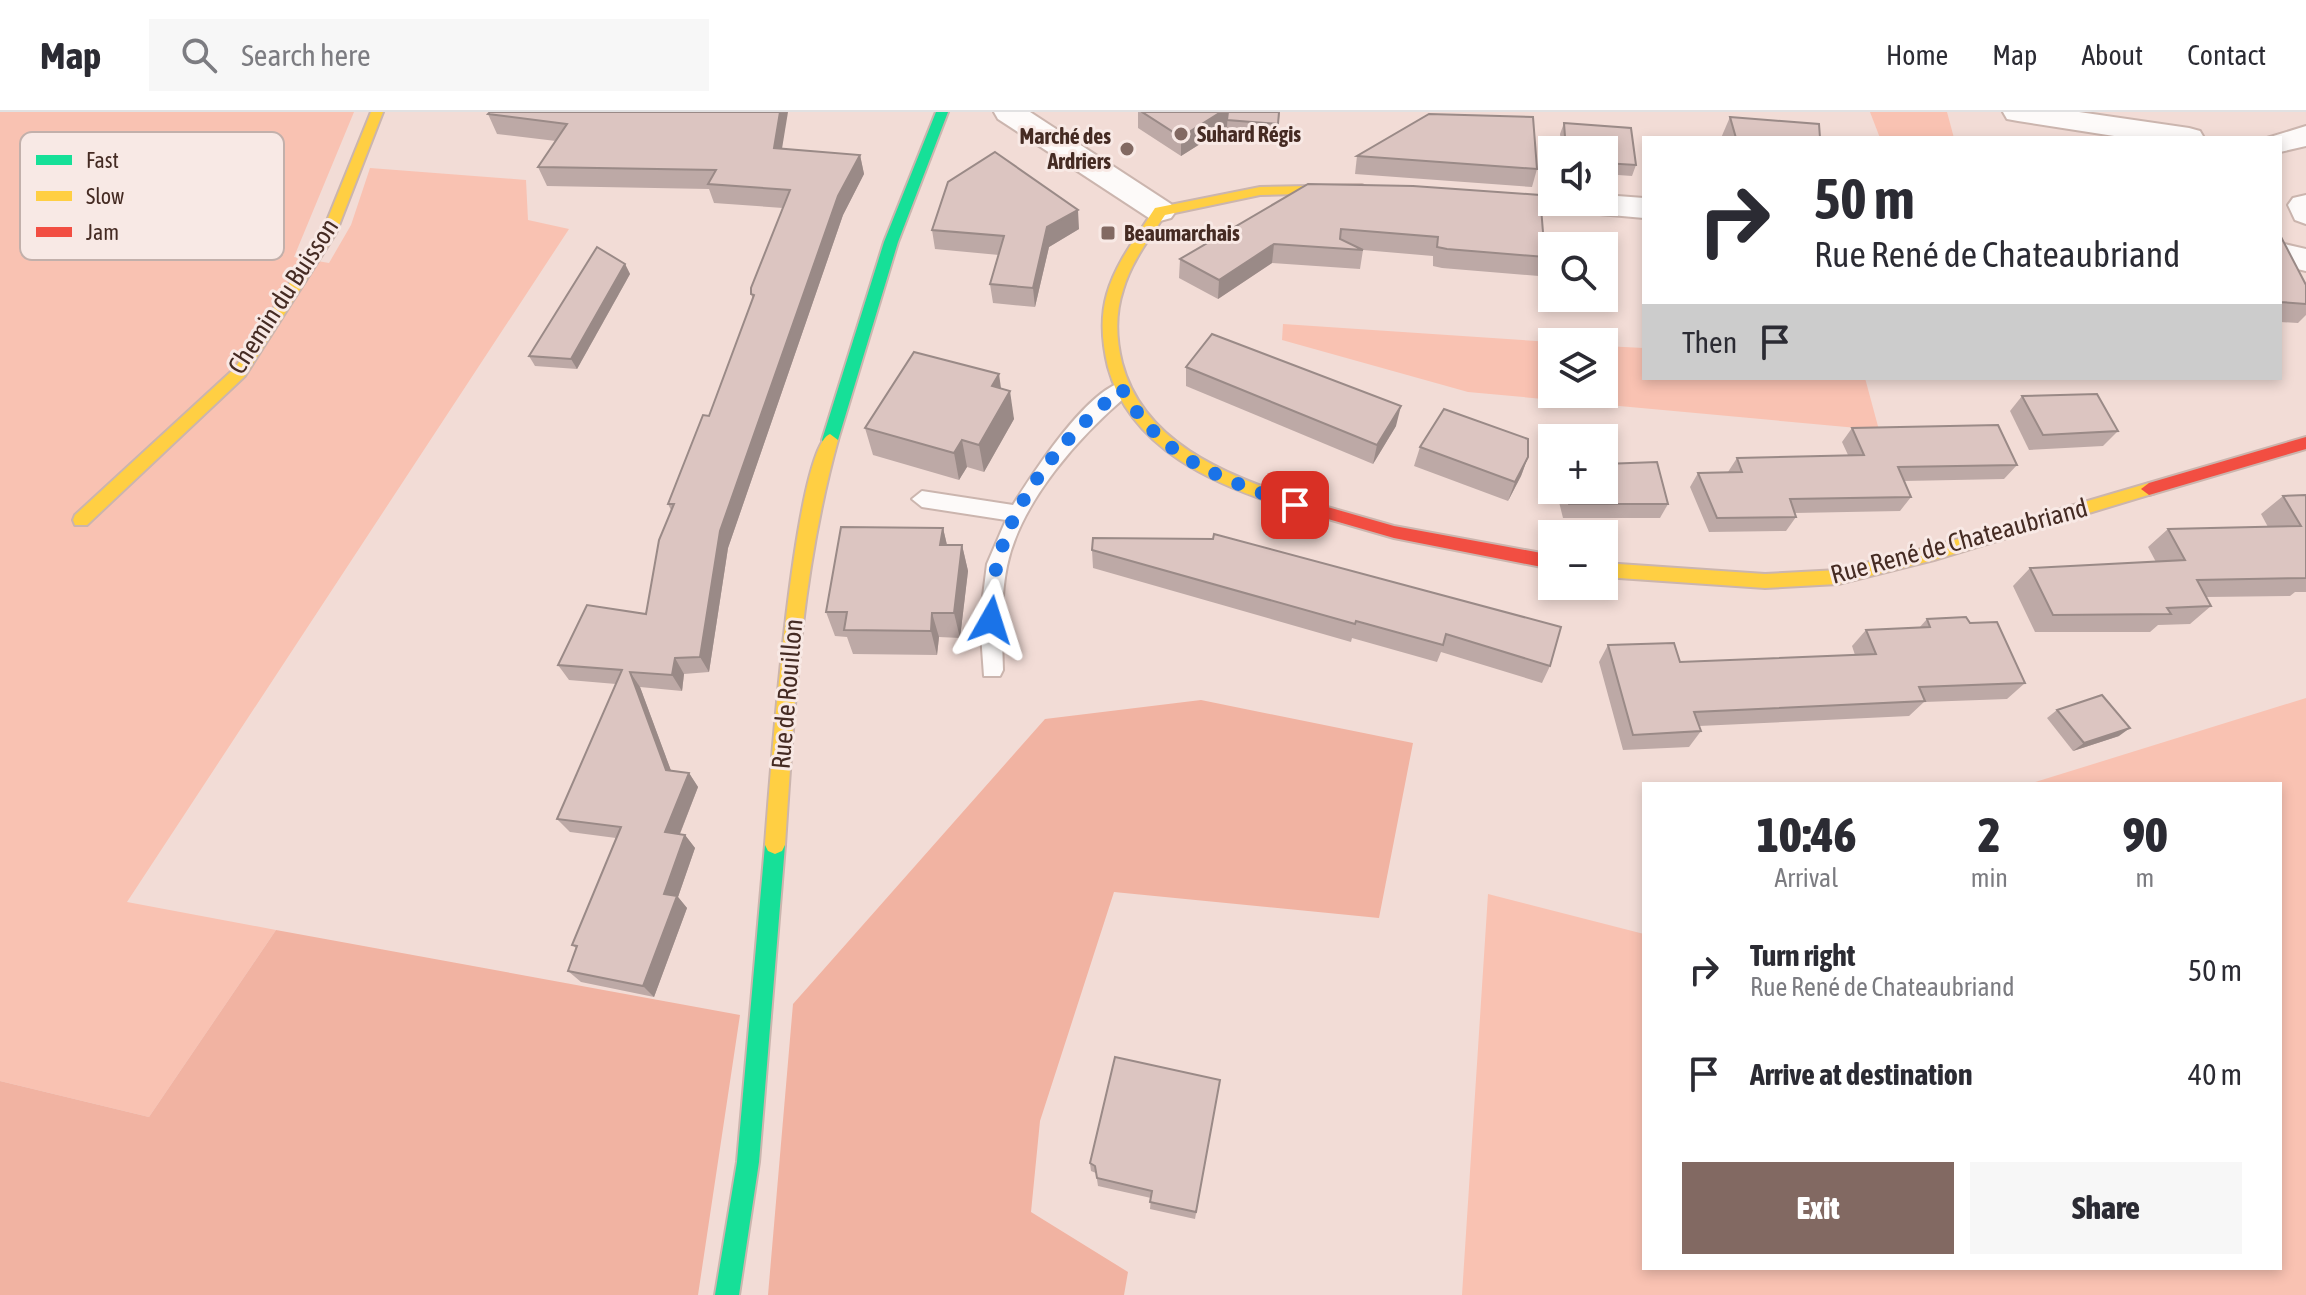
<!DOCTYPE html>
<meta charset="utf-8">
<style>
body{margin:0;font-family:"Asap Condensed",sans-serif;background:#f7f7f7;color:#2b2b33;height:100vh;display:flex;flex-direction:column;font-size:30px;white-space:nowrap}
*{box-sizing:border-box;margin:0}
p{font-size:26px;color:#7c7c81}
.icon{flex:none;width:44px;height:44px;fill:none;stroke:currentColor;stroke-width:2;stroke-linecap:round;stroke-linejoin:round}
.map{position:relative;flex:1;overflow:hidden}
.drawer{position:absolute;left:1642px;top:670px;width:640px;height:488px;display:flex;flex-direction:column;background:#fff;border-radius:0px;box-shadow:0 4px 12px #0003}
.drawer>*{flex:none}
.guide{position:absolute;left:1642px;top:24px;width:640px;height:244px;border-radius:0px;box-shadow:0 4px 12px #0003;background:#fff;color:#2b2b33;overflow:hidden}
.controls{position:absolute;left:1538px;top:24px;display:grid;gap:16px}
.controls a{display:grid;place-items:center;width:80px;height:80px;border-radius:0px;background:#fff;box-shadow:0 4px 12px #0003;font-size:40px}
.pin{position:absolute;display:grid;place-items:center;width:68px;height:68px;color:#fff;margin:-34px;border-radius:16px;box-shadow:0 4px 12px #0006}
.me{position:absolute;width:88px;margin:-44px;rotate:6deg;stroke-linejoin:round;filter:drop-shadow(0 0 6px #0008)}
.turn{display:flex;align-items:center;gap:28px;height:168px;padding:0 40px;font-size:36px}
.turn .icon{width:104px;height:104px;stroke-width:2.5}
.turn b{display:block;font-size:56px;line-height:68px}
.then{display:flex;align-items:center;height:76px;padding:0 40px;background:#0003;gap:16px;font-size:30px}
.eta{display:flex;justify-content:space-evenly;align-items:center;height:136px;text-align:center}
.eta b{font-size:48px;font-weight:800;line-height:56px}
.primary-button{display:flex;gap:16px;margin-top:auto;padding:16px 40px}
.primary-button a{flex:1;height:92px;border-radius:0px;background:#826962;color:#fff;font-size:32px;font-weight:800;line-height:92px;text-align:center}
.primary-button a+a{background:#f7f7f7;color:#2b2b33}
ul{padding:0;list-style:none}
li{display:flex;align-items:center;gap:24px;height:104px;padding:0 40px}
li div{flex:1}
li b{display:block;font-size:30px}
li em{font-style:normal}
header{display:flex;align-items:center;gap:48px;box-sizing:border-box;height:112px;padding:0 40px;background:#fff;border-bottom:2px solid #e1e1e2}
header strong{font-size:38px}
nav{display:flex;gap:44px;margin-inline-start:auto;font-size:28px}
.search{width:560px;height:72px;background:#f7f7f7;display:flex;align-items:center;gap:20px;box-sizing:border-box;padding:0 28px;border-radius:0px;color:#7c7c81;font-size:30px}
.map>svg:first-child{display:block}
</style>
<header>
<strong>Map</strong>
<div class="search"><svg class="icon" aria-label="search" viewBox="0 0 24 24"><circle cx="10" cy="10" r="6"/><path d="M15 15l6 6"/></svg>Search here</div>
<nav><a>Home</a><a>Map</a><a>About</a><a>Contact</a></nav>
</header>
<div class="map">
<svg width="2306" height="1183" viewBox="0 0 2306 1183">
<rect width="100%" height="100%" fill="#f2dcd6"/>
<g fill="#f9c2b2">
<polygon points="0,0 354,0 294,145 329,151 351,113 370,56 526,68 528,108 569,117 127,790 276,818 149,1005 0,969"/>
<polygon points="1870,0 1947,0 1954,26 1880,26"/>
<polygon points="1283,212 1552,230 1552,282 1604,282 1604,234 1644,236 1644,266 1865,266 1879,318 1468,280 1282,228"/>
<polygon points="2306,586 2306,1183 1462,1183 1488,782 1644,822 1644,1156 2280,1156 2280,672 2029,672"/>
</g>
<g fill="#f1b3a2">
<polygon points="1201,588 1413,631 1379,806 1114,780 1040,1009 1031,1100 1128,1160 1124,1183 768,1183 793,892 1045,607"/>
<polygon points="276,818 740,903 698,1183 0,1183 0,969 149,1005"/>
</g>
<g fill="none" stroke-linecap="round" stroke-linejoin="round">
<g stroke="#cbb5ae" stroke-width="4">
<path id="lane" d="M1122 270 1129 272V282C1080 323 1020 390 1007 454 1000 488 1002 524 1003 558L1000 564H984L980 508 987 452 1006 408 922 395 912 387 922 379 1013 393C1033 361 1085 281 1122 270Z"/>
</g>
<g stroke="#cbb5ae" stroke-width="4">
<g id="street">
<polygon points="994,0 1030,0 1171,92 1176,99 1171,106 1160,109 1149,106 998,7"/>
<polygon points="2003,0 2079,0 2189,16 2200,19 2204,26 2127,26 2018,9 2007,7"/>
<polygon points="2306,14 2306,34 2280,40 2280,26 2267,26"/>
<polygon points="1552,80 1552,90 1604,90 1604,83 1644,86 1644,106 1544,97 1539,90 1544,83"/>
<polygon points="2306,83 2306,112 2295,108 2288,93 2293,86"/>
<polygon points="2280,131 2306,137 2306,159 2280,153"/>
</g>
</g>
<g stroke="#cbb5ae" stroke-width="4">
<g id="fast">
<polygon points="936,0 948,0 898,130 838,328 830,334 824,332 822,328 884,130"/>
<polygon points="775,724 782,727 785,733 759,1050 739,1183 715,1183 737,1050 765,733 768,727"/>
</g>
</g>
<g stroke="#cbb5ae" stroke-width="4">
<g id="slow">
<polygon points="371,0 383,0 336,121 245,264 87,413 75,413 73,408 75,403 235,256 322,121"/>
<path d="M1362 73 1369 77 1367 80 1260 83 1165 103C1149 127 1131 150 1123 178 1115 202 1116 227 1122 251 1143 330 1224 362 1295 386L1297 390 1289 396C1215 373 1130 337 1108 255 1102 230 1100 206 1107 182 1116 150 1138 123 1155 96L1260 75Z"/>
<polygon points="1483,81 1552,86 1552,90 1559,90 1552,94 1478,88 1476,85"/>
<path d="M830 322 838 328C801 461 794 596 785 733L782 739 775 742 768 739 765 733C769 682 793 335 830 322Z"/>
<polygon points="2149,371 2157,377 2155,381 1934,448 1838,472 1765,476 1604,465 1604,451 1765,462 1838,458 1934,434"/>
</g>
</g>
<g stroke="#cbb5ae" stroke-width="4">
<g id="jam">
<polygon points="2306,325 2306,337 2149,383 2141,377 2149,371"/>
<polygon points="1289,384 1394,414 1552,443 1552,457 1394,426 1283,394 1281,390"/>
</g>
</g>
<use href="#lane" fill="#fdfaf9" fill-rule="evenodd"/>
<use href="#street" fill="#fdfaf9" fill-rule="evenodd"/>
<use href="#fast" fill="#16e098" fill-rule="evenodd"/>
<use href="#slow" fill="#ffcf43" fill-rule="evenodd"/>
<use href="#jam" fill="#f24e42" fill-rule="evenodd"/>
</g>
<g fill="#bda9a6">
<polygon points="1138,0 1280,0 1276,31 1226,27 1227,15 1181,44 1138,16"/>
<polygon points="488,2 782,37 860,43 864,62 843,103 728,436 709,560 684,562 682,579 640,575 671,659 689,661 698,675 680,722 685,723 695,736 678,785 687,796 654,885 581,870 568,859 576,836 572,833 616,726 570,720 557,707 616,572 569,568 558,553 646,502 671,398 668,392 709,304 753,187 751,182 783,96 714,91 709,77 547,74 538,55 556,29 497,22"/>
<polygon points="1730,5 1820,26 1721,26"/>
<polygon points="1564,11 1636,53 1632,64 1604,62 1604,38 1562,38 1560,22"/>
<polygon points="1357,44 1537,57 1532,75 1355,62"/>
<polygon points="1308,72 1545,145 1539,164 1442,156 1433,154 1433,144 1363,138 1360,157 1272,151 1218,187 1179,166 1180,147"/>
<polygon points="1079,117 1049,135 1035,195 993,191 990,172 999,143 935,137 932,118"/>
<polygon points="2280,123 2306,173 2306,203 2298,211 2280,210"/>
<polygon points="625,152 630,162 577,257 535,254 529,244"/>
<polygon points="1186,255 1396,314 1373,352 1186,274"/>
<polygon points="1002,277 1014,307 984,360 967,355 959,368 873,343 865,316"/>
<polygon points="2022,284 2118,319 2103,334 2029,338 2010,299"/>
<polygon points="1852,316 2017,353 2004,367 1904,369 1911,385 1900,399 1794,401 1796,405 1786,419 1709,420 1690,375 1698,361 1728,360 1737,346 1848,343 1842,330"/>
<polygon points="1420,335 1528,345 1521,364 1508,389 1414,354"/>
<polygon points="1556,378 1604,378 1668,392 1660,406 1563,406"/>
<polygon points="2306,383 2306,480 2295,480 2290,484 2206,485 2211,494 2190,512 2158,513 2150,520 2035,520 2013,474 2030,456 2156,450 2148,435 2168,417 2268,415 2261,402 2283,384"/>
<polygon points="943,416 947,433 962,433 968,459 960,526 939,525 937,543 853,542 847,525 835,524 826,500"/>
<polygon points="1213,427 1550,554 1542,571 1441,540 1437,550 1352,526 1351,530 1093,456 1092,438"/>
<polygon points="1927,507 1970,511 2025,571 2007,587 1924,590 1909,604 1699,614 1701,619 1689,635 1623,638 1599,550 1608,533 1680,550 1855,543 1852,534 1866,518 1919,516"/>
<polygon points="2057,598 2119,624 2073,639 2047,606"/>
<polygon points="1220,968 1195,1107 1150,1097 1151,1086 1098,1074 1096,1061 1091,1059 1090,1051"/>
</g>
<g fill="#9a8a87">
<polygon points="780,0 788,0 779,55 774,36"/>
<polygon points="1221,0 1228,0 1227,15 1181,44 1181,25"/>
<polygon points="860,43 864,62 843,103 728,436 709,560 700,545 720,419 838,84"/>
<polygon points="1078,98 1079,117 1049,135 1035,195 1033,176 1047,115"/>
<polygon points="1274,132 1272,151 1218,187 1219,168"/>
<polygon points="625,152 630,162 577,257 571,247"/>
<polygon points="999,262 1003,290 992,274"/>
<polygon points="1010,279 1014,307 984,360 979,333"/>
<polygon points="1401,294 1396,314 1373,352 1377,333"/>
<polygon points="962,328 967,355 959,368 954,341"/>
<polygon points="1528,345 1521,364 1508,389 1515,370"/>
<polygon points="943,416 949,442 940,433"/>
<polygon points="962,433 968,459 960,526 954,501"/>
<polygon points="932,501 939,525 937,543 931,519"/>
<polygon points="675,546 684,562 682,579 672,563"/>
<polygon points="630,560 640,575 676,672 666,658"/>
<polygon points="2130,616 2119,624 2073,639 2084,631"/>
<polygon points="689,661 698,675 675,734 665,720"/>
<polygon points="685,723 695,736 678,785 687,796 654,885 643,874 664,782"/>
</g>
<g fill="#dcc5c1" stroke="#9a8a87" stroke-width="2">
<polygon points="490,0 780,0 774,36 860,43 838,84 720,419 700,545 675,546 672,563 630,560 666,658 689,661 665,720 685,723 664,782 677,784 643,874 568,859 577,834 572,833 621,715 557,707 622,558 558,553 587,493 646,502 659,428 674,392 668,392 703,303 709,304 754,183 751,182 751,176 790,78 708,72 716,58 538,55 567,12 488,2"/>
<polygon points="1142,0 1221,0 1181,25"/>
<polygon points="1228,0 1279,0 1278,12 1227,8"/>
<polygon points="1429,2 1533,5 1537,57 1357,44"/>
<polygon points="1730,5 1819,12 1820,26 1736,26"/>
<polygon points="1564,11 1631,16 1636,53 1604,51 1604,38 1566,38"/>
<polygon points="995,40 1078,98 1047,115 1033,176 990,172 1004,124 932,118 948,70"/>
<polygon points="1308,72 1413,74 1540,83 1545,145 1447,137 1437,135 1438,125 1341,117 1340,127 1363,138 1274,132 1219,168 1180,147"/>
<polygon points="2280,123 2306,173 2306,192 2280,190"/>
<polygon points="597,135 625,152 571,247 529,244"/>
<polygon points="1212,222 1401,294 1377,333 1186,255"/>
<polygon points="914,240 999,262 992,274 1010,279 979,333 962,328 954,341 865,316"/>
<polygon points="2097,282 2118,319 2043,323 2022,284"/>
<polygon points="1444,297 1528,327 1528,345 1515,370 1420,335"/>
<polygon points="1998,313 2017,353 1898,355 1911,385 1790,387 1796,405 1717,406 1698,361 1742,360 1737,346 1864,343 1852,316"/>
<polygon points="1657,350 1668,392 1569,392 1566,378 1604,378 1604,352"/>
<polygon points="2306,383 2306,466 2197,468 2211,494 2167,496 2171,502 2053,503 2030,456 2185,448 2168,417 2301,414 2283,384"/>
<polygon points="841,415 943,416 940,433 962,433 954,501 932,501 931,519 844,518 847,500 826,500"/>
<polygon points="1214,422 1561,515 1550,554 1446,522 1443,533 1356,509 1355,512 1092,438 1093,426 1213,427"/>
<polygon points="1966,505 1970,511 1997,510 2025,571 1919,575 1925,589 1694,600 1701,619 1633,623 1608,533 1674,531 1680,550 1876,542 1866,518 1930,515 1927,507"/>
<polygon points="2102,583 2130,616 2084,631 2057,598"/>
<polygon points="1115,945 1220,968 1196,1100 1150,1090 1152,1079 1097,1066 1095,1054 1090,1051"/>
</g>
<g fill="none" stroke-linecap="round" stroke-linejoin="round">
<path stroke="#1a73e8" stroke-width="14" stroke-dasharray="0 25.2" d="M991 508C993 490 993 470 997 452 1015 382 1067 321 1122 277 1163 349 1221 366 1295 393"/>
</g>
<g fill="#826962" stroke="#f8e9e5" stroke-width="3">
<circle cx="1181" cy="22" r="8"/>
<circle cx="1127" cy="37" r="8"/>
<rect x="1100" y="113" width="16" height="16" rx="4"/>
</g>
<g text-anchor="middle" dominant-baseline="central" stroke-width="6" stroke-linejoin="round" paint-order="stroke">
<g font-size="22" font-weight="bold" fill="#452b23" stroke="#f8e9e5" text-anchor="start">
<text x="1197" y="22">Suhard Régis</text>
<text x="1111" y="24" text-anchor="end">Marché des<tspan x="1111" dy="25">Ardriers</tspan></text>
<text x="1124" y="121">Beaumarchais</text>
</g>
<g font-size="26" fill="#452b23" stroke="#f8e9e5">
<text transform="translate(283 184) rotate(-57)">Chemin du Buisson</text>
<text transform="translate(1959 429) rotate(-15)">Rue René de Chateaubriand</text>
<text transform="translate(787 582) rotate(-85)">Rue de Rouillon</text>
</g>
</g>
<rect x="20" y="20" width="264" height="128" rx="12" fill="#f8e9e5" stroke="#c2b0ab" stroke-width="2"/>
<rect x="36" y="43" width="36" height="10" fill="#16e098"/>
<rect x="36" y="79" width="36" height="10" fill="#ffcf43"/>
<rect x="36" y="115" width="36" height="10" fill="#f24e42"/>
<g font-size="22" fill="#452b23">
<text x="86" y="56">Fast</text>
<text x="86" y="92">Slow</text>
<text x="86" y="128">Jam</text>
</g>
</svg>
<div class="controls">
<a><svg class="icon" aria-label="sound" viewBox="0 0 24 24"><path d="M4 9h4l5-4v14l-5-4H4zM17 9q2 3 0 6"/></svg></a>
<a><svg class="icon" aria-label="search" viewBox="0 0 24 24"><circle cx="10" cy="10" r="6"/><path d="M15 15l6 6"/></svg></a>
<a><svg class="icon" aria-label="layers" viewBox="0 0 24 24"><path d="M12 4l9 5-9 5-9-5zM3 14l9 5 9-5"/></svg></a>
<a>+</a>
<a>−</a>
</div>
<div class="pin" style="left:1295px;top:393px;background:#d93025"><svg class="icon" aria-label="arrive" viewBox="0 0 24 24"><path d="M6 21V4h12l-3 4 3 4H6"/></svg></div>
<svg class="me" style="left:991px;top:508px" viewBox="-20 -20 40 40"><path d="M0-17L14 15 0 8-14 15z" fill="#1a73e8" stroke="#fff" stroke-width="4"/></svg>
<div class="guide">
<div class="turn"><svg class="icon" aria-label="right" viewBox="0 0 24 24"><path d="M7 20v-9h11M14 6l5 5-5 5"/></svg><div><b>50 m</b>Rue René de Chateaubriand</div></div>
<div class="then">Then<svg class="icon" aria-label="arrive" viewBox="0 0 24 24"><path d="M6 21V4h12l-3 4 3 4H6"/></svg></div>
</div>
<section class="drawer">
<div class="eta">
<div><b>10:46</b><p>Arrival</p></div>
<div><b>2</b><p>min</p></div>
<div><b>90</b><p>m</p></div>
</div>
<ul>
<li><svg class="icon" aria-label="right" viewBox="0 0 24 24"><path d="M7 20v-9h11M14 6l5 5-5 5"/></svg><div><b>Turn right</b><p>Rue René de Chateaubriand</p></div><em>50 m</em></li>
<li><svg class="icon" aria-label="arrive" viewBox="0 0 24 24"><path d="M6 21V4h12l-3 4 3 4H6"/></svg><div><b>Arrive at destination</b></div><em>40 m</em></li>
</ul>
<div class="primary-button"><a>Exit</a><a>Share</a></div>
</section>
</div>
